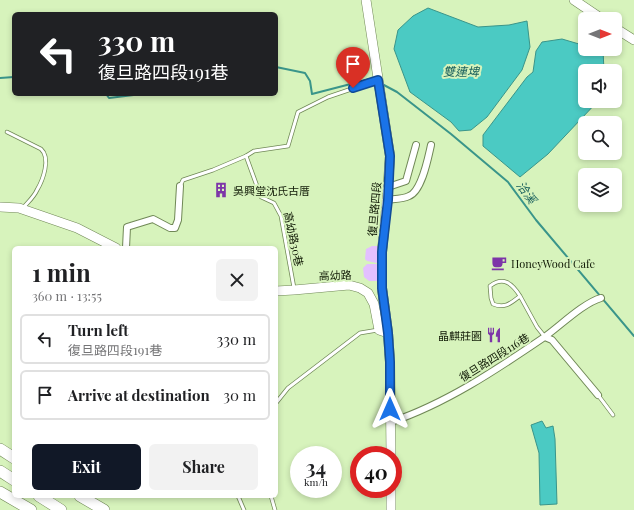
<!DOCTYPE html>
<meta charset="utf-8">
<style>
body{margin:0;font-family:"Playfair Display","Noto Sans TC",serif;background:#f2f2f2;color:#202124;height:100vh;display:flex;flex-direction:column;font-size:15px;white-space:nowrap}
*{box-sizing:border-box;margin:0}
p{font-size:13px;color:#757577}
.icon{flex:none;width:22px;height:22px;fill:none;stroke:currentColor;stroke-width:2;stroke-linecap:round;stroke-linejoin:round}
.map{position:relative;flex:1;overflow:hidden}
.drawer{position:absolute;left:12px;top:246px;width:266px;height:252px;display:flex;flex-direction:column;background:#fff;border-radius:6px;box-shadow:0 2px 6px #0003}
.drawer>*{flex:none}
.banner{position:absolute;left:12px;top:12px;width:266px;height:84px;border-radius:6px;box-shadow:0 2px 6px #0003;background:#202124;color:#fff;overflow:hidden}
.needle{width:26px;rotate:90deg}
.controls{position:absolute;left:578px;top:12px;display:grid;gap:8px}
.controls a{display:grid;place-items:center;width:44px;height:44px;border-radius:6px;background:#fff;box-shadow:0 2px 6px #0003;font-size:20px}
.speed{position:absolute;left:290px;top:446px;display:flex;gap:8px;font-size:20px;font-weight:700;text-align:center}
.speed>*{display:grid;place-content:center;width:52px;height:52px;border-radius:50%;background:#fff;box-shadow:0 2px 6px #0003;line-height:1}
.speed small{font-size:10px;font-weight:400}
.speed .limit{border:6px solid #d22;background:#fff;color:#111}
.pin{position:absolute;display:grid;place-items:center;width:34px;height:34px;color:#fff;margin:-41px -17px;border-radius:50% 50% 50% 0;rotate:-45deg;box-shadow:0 0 4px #0007}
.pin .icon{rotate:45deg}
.me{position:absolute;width:44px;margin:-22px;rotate:0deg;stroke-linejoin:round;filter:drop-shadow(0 0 3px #0008)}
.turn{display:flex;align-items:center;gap:14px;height:84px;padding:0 20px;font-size:18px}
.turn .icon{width:52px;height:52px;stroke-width:2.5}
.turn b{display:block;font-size:28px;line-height:34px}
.round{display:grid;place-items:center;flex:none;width:42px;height:42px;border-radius:6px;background:#f2f2f2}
.summary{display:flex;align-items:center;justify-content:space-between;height:68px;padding:0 20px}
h1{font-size:24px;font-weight:700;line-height:30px}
.cta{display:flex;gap:8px;margin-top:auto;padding:8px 20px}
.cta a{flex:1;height:46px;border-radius:6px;background:#111827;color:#fff;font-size:16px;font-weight:700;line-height:46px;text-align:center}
.cta a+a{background:#f2f2f2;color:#202124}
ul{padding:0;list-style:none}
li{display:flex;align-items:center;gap:12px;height:50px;margin:0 8px 6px;padding:0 12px;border:2px solid #e0e0e0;border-radius:6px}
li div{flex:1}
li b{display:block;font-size:15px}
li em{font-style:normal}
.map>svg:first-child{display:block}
</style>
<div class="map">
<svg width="634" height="510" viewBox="0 0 634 510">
<rect width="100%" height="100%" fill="#d7f3bc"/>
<g fill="#e3c0ff">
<polygon points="372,246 379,246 377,263 367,261 365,259 366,249"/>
<polygon points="367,264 377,264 378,281 369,281 364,277 363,268"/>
</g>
<g fill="#4bcac3" stroke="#3a958a">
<polygon points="428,8 478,27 509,25 527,21 530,47 522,70 487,117 471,130 459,131 451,122 410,92 394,49 398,30 413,16"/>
<polygon points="562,39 579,44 585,44 585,49 603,50 604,71 585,71 585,101 598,101 548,154 520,177 483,146 483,135 527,77 533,72 536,51 542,42"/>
<polygon points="542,421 546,428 553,426 555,439 557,504 540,505 539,453 531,425"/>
</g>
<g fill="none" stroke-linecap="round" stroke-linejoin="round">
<g stroke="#3a958a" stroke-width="2">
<polyline points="276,67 305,73 310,81 312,94 370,79"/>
<polyline points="0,78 14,77"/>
<polyline points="382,84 397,92 451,134 508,182 536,220 634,336"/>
<polyline points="106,94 109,98 142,94"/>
</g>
<g stroke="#708856" stroke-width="4.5">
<g id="lane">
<path d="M7 132 41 149C51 158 43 180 37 190 34 197 28 202 23 208"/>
<polyline points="246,156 261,197 274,203 281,216 294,288"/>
<polyline points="180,186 183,180 213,170 246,156 254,151 288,146 298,112 328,97 378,80"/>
<path d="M520 296C511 303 505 309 493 304L491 298 490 286C503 276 512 283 520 296L537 327 545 337"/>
<polyline points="598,395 613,415"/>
<polyline points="276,403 288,388 360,333 378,330"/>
<polyline points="238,496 244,510"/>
<polyline points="271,496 275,510"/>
</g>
</g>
<g stroke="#708856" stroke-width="8">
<g id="street">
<polyline points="388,187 406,181 416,145"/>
<path d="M387 200C394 199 403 199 409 196 422 191 428 158 431 145"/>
<polyline points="126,248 127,227 153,219 170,228 175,228 178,220 180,186"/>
<polyline points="545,337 552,340 598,395"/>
<path d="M391 422C445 404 496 370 543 338 559 327 583 303 601 298"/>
</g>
</g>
<g stroke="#708856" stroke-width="10">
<g id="secondary">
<polyline points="366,0 390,156 387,200 382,252 382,288 388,333 390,362 391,455"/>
<polyline points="574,0 602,19"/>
<polyline points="615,28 634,40"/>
<polyline points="0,207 19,208 77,228 116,248"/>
<polyline points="276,291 294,290 349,285 360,288 368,293 374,304 379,330 388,333"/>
<polyline points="391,489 391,510"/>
</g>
</g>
<g stroke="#708856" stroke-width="12">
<g id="highway">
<polyline points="0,449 14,458"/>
<polyline points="0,471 14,480"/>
<polyline points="0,492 31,510"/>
<polyline points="39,496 61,510"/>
<polyline points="80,496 104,510"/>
</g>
</g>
<use href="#lane" stroke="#fff" stroke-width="3"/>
<use href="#street" stroke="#fff" stroke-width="6"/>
<use href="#secondary" stroke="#fff" stroke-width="9"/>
<use href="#highway" stroke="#fff" stroke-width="11"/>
</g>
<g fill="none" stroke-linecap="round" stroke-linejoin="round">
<g stroke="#114b97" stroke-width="10">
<polyline id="route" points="353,88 378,80 390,156 388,200 382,252 382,288 388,333 390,362 390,409"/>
</g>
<use href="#route" stroke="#1a73e8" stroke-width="7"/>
</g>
<defs>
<g id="building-bare" transform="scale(1.2)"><path d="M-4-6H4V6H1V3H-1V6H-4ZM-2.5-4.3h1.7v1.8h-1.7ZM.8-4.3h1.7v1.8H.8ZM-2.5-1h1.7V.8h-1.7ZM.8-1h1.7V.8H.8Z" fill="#7d35a8" stroke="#d7f3bc" stroke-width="2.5" paint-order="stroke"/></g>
<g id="cafe-bare" transform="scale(1.2)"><path d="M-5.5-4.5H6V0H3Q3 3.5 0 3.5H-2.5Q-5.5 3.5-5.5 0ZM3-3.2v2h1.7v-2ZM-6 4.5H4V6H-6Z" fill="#7d35a8" stroke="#d7f3bc" stroke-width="2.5" paint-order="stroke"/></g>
<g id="restaurant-bare" transform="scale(1.2)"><path d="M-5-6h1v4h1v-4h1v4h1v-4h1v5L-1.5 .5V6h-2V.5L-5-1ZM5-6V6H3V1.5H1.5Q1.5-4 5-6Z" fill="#7d35a8" stroke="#d7f3bc" stroke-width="2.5" paint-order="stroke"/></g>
</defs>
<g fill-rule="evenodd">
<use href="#building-bare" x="221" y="190"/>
<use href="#cafe-bare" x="499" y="263"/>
<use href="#restaurant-bare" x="494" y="335"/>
</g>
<g text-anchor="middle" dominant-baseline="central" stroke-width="4" stroke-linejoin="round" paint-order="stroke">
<g font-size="11" fill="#111a06" stroke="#d7f3bc" text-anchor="start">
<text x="233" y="190">吳興堂沈氏古厝</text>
<text x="511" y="263">HoneyWood Cafe</text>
<text x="482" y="335" text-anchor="end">晶麒莊園</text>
</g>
<g font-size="11" fill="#111a06" stroke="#d7f3bc">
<text transform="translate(374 209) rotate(-85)">復旦路四段</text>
<text transform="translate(294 239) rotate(78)">高幼路30巷</text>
<text transform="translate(335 275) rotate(-2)">高幼路</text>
<text transform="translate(494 357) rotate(-32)">復旦路四段116巷</text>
</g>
<g font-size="12" font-style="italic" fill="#1c625e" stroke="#d7f3bc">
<text x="461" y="71">雙連埤</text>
<text transform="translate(527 192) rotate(54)">洽溪</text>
</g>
</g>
</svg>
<div class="controls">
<a><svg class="needle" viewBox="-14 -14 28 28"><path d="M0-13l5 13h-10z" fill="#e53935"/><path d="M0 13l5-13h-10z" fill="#757577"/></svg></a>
<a><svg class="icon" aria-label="sound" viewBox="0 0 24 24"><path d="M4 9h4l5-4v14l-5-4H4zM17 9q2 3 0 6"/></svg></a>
<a><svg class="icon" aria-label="search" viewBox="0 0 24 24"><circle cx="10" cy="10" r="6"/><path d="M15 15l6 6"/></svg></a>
<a><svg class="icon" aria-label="layers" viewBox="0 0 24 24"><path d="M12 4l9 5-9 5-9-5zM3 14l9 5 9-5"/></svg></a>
</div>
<div class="speed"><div>34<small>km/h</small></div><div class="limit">40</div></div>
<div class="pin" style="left:353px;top:88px;background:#d93025"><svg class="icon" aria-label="arrive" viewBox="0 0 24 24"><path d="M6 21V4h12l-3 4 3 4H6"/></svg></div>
<svg class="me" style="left:390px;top:409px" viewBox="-20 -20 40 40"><path d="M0-17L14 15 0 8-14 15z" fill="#1a73e8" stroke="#fff" stroke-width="4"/></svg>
<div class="banner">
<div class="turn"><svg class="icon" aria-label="left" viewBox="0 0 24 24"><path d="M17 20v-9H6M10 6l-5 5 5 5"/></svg><div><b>330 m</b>復旦路四段191巷</div></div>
</div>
<section class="drawer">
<div class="summary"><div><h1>1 min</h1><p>360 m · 13:55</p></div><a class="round"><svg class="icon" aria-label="close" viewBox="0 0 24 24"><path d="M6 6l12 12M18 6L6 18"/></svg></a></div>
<ul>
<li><svg class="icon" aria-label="left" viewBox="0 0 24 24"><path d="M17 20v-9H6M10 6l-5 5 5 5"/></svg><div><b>Turn left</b><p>復旦路四段191巷</p></div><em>330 m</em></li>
<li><svg class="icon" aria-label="arrive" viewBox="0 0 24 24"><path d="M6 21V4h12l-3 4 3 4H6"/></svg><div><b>Arrive at destination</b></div><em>30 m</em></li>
</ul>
<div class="cta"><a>Exit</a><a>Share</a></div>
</section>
</div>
